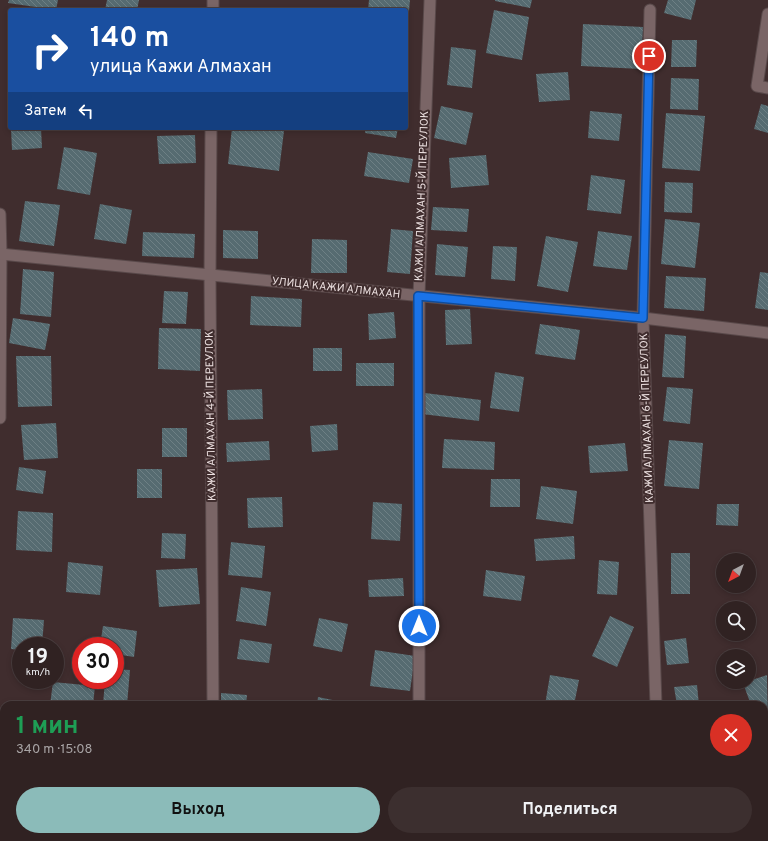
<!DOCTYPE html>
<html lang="ru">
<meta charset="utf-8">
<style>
body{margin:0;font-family:Overpass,sans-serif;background:#3c2f2f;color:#f1f3f6;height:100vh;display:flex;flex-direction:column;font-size:15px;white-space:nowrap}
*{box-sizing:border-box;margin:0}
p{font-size:13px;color:#a8a4a5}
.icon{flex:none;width:22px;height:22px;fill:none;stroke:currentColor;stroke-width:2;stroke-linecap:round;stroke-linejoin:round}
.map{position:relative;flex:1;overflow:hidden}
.panel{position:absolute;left:0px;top:701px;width:768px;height:140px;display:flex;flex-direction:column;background:#302222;border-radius:12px 12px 0 0;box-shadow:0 2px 6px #0003,0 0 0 1px #4b3f40}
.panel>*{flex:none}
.top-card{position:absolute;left:8px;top:8px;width:400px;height:122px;border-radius:4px;box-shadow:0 2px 6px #0003,0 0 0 1px #4b3f40;background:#1a4fa0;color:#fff;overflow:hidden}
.needle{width:26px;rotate:221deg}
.fabs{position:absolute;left:716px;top:553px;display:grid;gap:8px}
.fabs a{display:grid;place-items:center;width:40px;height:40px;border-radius:50%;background:#302222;box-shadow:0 2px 6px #0003,0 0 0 1px #4b3f40;font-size:20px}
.speed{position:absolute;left:12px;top:637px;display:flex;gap:8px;font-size:20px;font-weight:700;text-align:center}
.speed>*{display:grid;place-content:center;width:52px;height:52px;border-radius:50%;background:#302222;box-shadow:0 2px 6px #0003,0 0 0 1px #4b3f40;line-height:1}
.speed small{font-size:10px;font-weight:400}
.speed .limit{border:6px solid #d22;background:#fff;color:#111}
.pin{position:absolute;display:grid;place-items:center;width:34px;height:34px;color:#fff;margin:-17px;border:2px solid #fff;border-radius:50%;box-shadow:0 1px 4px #0007}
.me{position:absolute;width:44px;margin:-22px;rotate:0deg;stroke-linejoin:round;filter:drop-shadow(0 0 3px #0008)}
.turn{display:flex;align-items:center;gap:14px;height:84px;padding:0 16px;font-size:18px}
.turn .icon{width:52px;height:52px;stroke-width:2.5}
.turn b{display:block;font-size:28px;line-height:34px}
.then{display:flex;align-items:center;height:38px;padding:0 16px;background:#0003;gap:8px;font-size:15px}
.round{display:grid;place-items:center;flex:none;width:42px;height:42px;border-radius:21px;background:#3c2f2f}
.headline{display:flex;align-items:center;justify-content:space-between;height:68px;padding:0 16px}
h1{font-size:24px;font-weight:700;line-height:30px;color:#1e9e55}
.action{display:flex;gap:8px;margin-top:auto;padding:8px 16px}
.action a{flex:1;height:46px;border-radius:24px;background:#8bbbb9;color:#111;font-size:16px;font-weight:700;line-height:46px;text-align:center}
.action a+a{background:#3c2f2f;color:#f1f3f6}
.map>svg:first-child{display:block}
</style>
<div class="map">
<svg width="768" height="841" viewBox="0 0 768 841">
<defs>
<pattern id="grass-tufts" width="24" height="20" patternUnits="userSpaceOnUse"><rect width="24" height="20" fill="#824b4f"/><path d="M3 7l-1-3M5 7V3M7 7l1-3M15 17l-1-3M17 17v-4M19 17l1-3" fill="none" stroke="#946468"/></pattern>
<pattern id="building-back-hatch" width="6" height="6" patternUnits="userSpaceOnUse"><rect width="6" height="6" fill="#566b71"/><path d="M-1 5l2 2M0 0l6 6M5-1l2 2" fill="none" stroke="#6e8085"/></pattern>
</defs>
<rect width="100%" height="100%" fill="#402d2e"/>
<polygon fill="url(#grass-tufts)" points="303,837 414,837 422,841 274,841"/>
<g fill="url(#building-back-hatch)">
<polygon points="9,0 58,0 56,10 8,3"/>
<polygon points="107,0 139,0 137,10 105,10"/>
<polygon points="369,0 410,0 407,32 406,32 406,10 368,10"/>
<polygon points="495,0 532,0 530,8 495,1"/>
<polygon points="668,0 696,0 691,20 664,13"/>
<polygon points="494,10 529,17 522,60 486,53"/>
<polygon points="583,24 643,27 641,69 581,66"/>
<polygon points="672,40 697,40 696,67 671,67"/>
<polygon points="451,47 476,50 472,88 447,85"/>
<polygon points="568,72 570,100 539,102 536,74"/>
<polygon points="671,78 699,79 698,110 670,109"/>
<polygon points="761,104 768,106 768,133 754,129"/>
<polygon points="441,106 473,113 466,145 434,138"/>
<polygon points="590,111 622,114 619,141 588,138"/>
<polygon points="666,113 705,116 700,171 662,168"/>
<polygon points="11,128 41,128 42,148 12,150"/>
<polygon points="232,128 260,128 284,131 279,171 228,164"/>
<polygon points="366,128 398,128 396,138 365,133"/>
<polygon points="195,135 196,163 159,164 157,136"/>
<polygon points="64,147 97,153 90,195 57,189"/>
<polygon points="368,152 413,159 409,183 364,176"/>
<polygon points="486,155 489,185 451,188 449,158"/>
<polygon points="591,175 625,180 621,214 587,210"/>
<polygon points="665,182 693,183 692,213 664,212"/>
<polygon points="25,201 60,205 54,246 19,241"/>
<polygon points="100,204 132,210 126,244 94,239"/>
<polygon points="433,207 469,209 467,232 431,230"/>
<polygon points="665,219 700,223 695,268 661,264"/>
<polygon points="391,229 413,231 410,274 387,272"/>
<polygon points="223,230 258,231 258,259 223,258"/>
<polygon points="598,231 632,236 627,270 593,266"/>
<polygon points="143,232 195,234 194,258 142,256"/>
<polygon points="546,236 578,242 568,292 537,286"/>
<polygon points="312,239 347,240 347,273 311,273"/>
<polygon points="437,244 468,247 465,277 435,275"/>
<polygon points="493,246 517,247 515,281 491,279"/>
<polygon points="23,269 54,272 51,317 20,314"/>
<polygon points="760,272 768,273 768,310 755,308"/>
<polygon points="666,276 706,278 704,311 664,308"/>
<polygon points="164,291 188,292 186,324 162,323"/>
<polygon points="251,296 302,299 301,327 250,325"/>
<polygon points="470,309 472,344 446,345 445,310"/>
<polygon points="394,312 396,338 369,340 368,314"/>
<polygon points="13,318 50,324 45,350 9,343"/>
<polygon points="540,324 580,330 575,360 535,354"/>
<polygon points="159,328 201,329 200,371 158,369"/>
<polygon points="665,334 686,336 684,378 662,377"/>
<rect x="313" y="348" width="29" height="23"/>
<polygon points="16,356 51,356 52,406 18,407"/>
<rect x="356" y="363" width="38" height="23"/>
<polygon points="495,372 524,377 519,412 490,408"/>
<polygon points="667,387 693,389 690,424 663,421"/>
<polygon points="262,389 263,419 228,420 227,390"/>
<polygon points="425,393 481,400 479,421 422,414"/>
<polygon points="56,423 58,458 24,460 21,425"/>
<polygon points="337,424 338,450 312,452 310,426"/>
<rect x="162" y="428" width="25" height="29"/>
<polygon points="444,439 495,442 494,470 442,468"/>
<polygon points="669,440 703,443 699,489 664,486"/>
<polygon points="269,441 270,460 227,462 226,443"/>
<polygon points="625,443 628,471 590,473 588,446"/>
<polygon points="19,467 46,471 43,494 16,490"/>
<rect x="137" y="469" width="25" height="29"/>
<polygon points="491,479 520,479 520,507 490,507"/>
<polygon points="541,486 577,491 573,524 536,519"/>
<polygon points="282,497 283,527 248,528 247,498"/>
<polygon points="373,502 402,504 400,541 371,539"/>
<polygon points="717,504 739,504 738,526 716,525"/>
<polygon points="18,511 53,513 52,552 16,550"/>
<polygon points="162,533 186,534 185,559 161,558"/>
<polygon points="574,536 575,559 536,561 534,539"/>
<polygon points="231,542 265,546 262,578 228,575"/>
<rect x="671" y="553" width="19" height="41"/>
<polygon points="599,560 619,562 617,595 597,594"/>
<polygon points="68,562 103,566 100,595 66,592"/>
<polygon points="197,568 200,604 159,607 156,570"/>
<polygon points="486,570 525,576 521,601 483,596"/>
<polygon points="403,578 404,596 369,597 368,580"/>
<polygon points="241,587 271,592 266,626 236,621"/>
<polygon points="610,616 634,627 617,667 592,656"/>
<polygon points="13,618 44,620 42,646 21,646 21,650 11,649"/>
<polygon points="319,618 348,624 342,652 313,646"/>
<polygon points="103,626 137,631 134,657 115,654 115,646 100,646"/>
<polygon points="686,638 689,663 667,665 664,641"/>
<polygon points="240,639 272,644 269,663 237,659"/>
<polygon points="375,650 415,656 410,691 370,686"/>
<polygon points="115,669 130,670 127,705 103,705 105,680 115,680"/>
<polygon points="550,675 579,680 574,705 545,705"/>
<polygon points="767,675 768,724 764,725 764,705 751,705 743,683"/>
<polygon points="53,682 95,686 93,705 50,705"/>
<polygon points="697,685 699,705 677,705 674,687"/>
<polygon points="221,693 247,695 246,705 221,705"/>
<polygon points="318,697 347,703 347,705 317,705"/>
</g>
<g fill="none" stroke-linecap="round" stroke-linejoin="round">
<g stroke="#59494a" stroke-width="13">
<g id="minor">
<polyline points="213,10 213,0"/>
<polyline points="650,10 643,318 656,705"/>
<polyline points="768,14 757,86 768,88"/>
<polyline points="211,128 210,275 213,705"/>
<polyline points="0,214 1,254 0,418"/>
<polyline points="0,254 643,318 768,333"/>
<polyline points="419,705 419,296 430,0"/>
</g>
</g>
<use href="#minor" stroke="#7a6566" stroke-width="11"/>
</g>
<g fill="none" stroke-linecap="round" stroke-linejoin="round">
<g stroke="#114b97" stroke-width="10">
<polyline id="route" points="419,626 418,296 643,318 649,56"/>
</g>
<use href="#route" stroke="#1a73e8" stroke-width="7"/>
</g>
<g text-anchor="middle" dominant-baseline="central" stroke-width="4" stroke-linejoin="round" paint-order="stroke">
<g font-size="11" fill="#eadede" stroke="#402d2e">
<text transform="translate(422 196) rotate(-88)">КАЖИ АЛМАХАН 5-Й ПЕРЕУЛОК</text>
<text transform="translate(336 288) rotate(6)">УЛИЦА КАЖИ АЛМАХАН</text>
<text transform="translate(211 416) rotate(-91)">КАЖИ АЛМАХАН 4-Й ПЕРЕУЛОК</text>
<text transform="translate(647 418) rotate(-92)">КАЖИ АЛМАХАН 6-Й ПЕРЕУЛОК</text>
</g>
</g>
</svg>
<div class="fabs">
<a><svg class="needle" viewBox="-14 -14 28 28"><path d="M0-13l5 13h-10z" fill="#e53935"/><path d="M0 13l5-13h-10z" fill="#a8a4a5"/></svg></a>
<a><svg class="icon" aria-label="search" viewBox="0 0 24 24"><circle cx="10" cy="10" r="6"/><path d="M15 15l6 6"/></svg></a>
<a><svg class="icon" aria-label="layers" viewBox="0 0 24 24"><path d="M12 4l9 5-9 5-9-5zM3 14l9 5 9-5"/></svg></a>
</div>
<div class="speed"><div>19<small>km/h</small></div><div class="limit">30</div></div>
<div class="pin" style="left:649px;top:56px;background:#d93025"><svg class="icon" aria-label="arrive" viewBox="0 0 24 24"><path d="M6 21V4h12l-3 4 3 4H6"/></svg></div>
<svg class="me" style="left:419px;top:626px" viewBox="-20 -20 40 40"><circle r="17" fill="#1a73e8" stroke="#fff" stroke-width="3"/><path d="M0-11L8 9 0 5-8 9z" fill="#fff"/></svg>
<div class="top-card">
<div class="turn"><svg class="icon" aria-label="right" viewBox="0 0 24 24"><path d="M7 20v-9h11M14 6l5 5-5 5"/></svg><div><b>140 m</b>улица Кажи Алмахан</div></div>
<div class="then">Затем<svg class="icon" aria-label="left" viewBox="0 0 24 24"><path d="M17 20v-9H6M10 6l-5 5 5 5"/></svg></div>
</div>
<section class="panel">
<div class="headline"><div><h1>1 мин</h1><p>340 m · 15:08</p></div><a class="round" style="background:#d93025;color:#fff"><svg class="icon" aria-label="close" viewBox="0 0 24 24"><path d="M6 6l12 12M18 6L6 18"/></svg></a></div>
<div class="action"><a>Выход</a><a>Поделиться</a></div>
</section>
</div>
